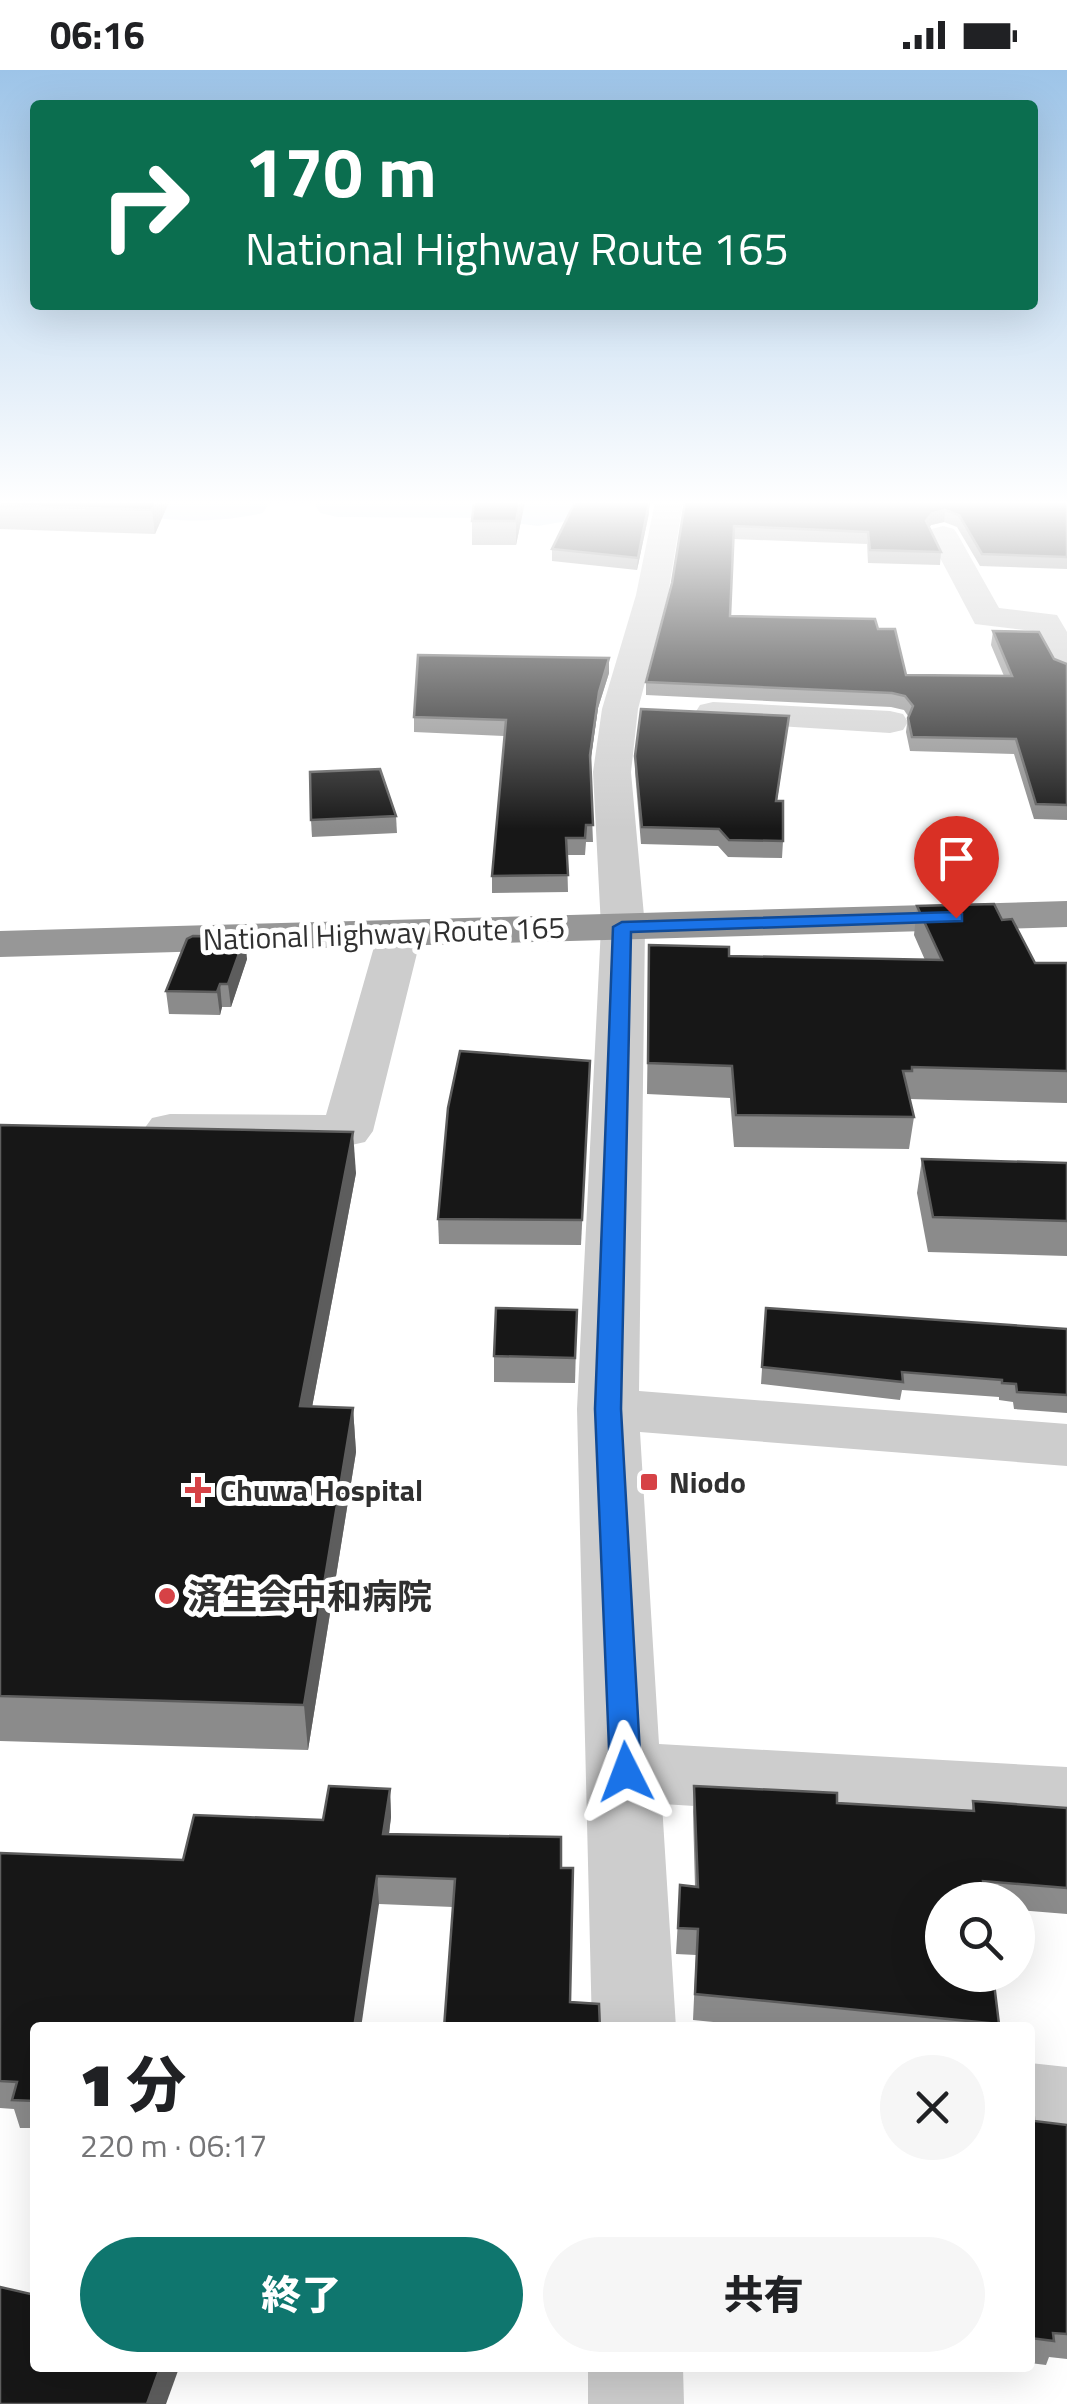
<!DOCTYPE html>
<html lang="ja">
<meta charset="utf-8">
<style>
body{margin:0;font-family:"Titillium Web","Noto Sans JP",sans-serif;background:#f6f6f6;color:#202124;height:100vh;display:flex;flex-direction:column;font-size:38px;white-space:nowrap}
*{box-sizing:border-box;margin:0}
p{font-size:32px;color:#757577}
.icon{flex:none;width:55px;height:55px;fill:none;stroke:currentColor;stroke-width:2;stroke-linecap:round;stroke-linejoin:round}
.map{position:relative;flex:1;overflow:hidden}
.panel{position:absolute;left:30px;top:1952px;width:1005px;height:350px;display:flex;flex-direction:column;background:#fff;border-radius:10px;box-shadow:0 10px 40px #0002}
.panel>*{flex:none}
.banner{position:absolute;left:30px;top:30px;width:1008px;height:210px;border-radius:10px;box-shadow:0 10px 40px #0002;background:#0b6e4f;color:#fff;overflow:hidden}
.fabs{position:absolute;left:925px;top:1812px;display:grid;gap:20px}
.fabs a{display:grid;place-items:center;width:110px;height:110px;border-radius:50%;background:#fff;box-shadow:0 10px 40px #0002;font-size:50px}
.pin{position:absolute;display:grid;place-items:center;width:85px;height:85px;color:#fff;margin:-102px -42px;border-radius:50% 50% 50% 0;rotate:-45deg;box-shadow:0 0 10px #0007}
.pin .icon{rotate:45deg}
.me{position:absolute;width:110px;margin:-55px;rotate:357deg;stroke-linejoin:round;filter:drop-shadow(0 0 8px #0008)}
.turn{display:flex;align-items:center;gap:35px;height:210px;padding:0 50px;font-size:45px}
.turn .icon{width:130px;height:130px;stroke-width:2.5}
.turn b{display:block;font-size:70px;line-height:85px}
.round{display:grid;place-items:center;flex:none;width:105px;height:105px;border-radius:52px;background:#f6f6f6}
.overview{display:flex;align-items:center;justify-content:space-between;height:170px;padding:0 50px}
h1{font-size:60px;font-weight:800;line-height:75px}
.primary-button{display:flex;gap:20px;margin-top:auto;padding:20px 50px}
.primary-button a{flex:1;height:115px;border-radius:60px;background:#0f766e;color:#fff;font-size:40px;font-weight:800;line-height:115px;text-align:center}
.primary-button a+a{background:#f6f6f6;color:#202124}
.status{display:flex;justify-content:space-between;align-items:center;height:70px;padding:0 50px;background:#fff;direction:ltr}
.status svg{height:28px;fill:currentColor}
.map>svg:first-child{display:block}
</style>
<div class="status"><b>06:16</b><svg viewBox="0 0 49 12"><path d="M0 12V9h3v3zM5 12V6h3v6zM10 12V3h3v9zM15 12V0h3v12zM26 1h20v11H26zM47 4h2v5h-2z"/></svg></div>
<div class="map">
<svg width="1067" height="2334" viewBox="0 0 1067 2334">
<rect width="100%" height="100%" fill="#fff"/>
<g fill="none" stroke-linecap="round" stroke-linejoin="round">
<g fill="#cddde9" fill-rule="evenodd">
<path d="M123 432H270L263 443C221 453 172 453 130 443Z"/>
<polygon points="313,432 620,432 613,443 538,456 477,448 338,447 320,443"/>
</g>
<g fill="#cdcdcd" fill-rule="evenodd">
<polygon points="655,432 683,432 668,525 638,639 631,702 645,857 639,1321 1067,1354 1067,1396 640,1362 659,1674 1067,1697 1067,1759 662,1734 676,1958 592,1958 577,1339 601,857 593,702 602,639 636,525"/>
<polygon points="943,456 954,459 958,465 999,538 1057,545 1067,562 1067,604 1055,601 1033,561 975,554 928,465 932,459"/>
<polygon points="713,632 890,641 903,644 908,652 903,660 890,663 700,651 695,643 700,635"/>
<polygon points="400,850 416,854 422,863 373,1061 365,1072 347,1076 170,1074 152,1070 144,1059 152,1048 170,1044 326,1045 378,863 384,854"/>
<polygon points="1030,1993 1067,1997 1067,2077 1030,2073"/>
<polygon points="588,2298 683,2298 684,2334 588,2334"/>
</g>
<polygon fill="#979797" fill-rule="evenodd" points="1067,831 1067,857 0,887 0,861"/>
</g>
<g fill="#8b8b8b">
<polygon points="0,432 169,432 155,464 0,459"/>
<polygon points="411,432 525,432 516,475 472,475 472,451 474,432"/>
<polygon points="685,432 1067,432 1067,499 980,496 957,457 944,452 931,455 929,457 941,482 940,495 868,493 867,474 733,469 730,546 878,559 906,605 1004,606 991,575 993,561 1054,589 1067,594 1067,750 1034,749 1014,684 910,681 906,662 908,646 904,640 891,637 646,625 646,612 672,513"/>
<polygon points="649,443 637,500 552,491 552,479"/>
<polygon points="609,588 609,603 598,638 590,696 593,772 586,772 585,785 567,785 568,822 492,823 492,806 504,666 414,662 414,647"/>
<polygon points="789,646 777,731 783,771 782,788 728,787 718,776 641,774 635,702 635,686"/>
<polygon points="396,746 397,763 312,767 311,750"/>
<polygon points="917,836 1002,850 1035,893 1067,893 1067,1033 909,1029 914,1047 909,1079 734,1077 730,1028 647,1024 649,875 729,886 925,890 914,865"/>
<polygon points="247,889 231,937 222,937 220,945 169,944 166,921"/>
<polygon points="589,1014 581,1175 439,1174 438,1149"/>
<polygon points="0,1055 356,1103 312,1337 353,1338 356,1382 308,1680 0,1671"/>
<polygon points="922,1089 1067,1093 1067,1186 928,1182 917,1123"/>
<polygon points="766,1238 1067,1259 1067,1343 1014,1339 1013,1332 999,1330 999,1327 902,1320 900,1330 761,1314"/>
<polygon points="577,1240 575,1313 494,1312 494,1286"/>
<polygon points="694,1716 837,1733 972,1740 973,1731 1067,1738 1067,1844 1018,1840 1018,1830 942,1830 999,1954 998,1958 773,1958 693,1950 696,1885 676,1884 680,1815 695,1817 693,1742"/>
<polygon points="390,1719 391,1747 389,1765 561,1798 570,1932 600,1958 453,1837 379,1834 35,1958 35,2058 20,2058 14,2039 0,2038 0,1783 183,1790 323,1750"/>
<polygon points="1030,2028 1034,2051 1067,2055 1067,2289 1049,2287 1046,2295 1030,2293"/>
</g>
<g fill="#5d5d5d">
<polygon points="156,432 169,432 155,464 152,440"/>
<polygon points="520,432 525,432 516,475 516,451"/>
<polygon points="649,432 649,443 637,500 638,488"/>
<polygon points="945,440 944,452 931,455 925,463 926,451 932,443"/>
<polygon points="609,588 609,603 598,638 589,701 590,685 599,622"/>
<polygon points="245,867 247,889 231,937 228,914"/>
<polygon points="220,914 222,937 220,945 217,922"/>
<polygon points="353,1062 356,1103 304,1380 300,1336"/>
<polygon points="353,1338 356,1382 308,1680 304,1635"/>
<polygon points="390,1719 391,1747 385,1793 383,1764"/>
<polygon points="377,1806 379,1834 361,1958 354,1958"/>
<polygon points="160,2298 179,2298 166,2334 147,2334"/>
</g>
<g fill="#171717" stroke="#5d5d5d" stroke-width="2.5">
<polygon points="0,432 156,432 152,440 0,435"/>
<polygon points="474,432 520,432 516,451 472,451"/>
<polygon points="575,432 649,432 638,488 552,479"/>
<polygon points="685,432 1067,432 1067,487 982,484 959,445 945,440 932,443 926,451 941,482 870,480 868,462 734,456 730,546 875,549 878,559 895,559 906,605 1012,606 993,561 1039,562 1054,589 1067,594 1067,735 1036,734 1016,669 912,667 908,648 913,636 905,626 892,623 646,612 672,513"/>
<polygon points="418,585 609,588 599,622 590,685 593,755 586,755 585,768 566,768 568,805 492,806 506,650 414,647"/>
<polygon points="641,639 789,646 776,731 783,731 783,771 729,770 719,759 642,757 635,686"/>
<polygon points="380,699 396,746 311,750 310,702"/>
<polygon points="994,834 1002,850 1012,849 1035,893 1067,893 1067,1001 912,997 912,1001 903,1001 914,1047 736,1045 732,996 648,993 649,875 729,877 729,886 942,890 917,836"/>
<polygon points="193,866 245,867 228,914 220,914 217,922 166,921 187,869"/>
<polygon points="460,981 590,991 582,1150 438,1149 448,1038"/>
<polygon points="0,1055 353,1062 300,1336 353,1338 304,1635 0,1626"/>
<polygon points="922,1089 1067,1093 1067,1151 933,1147"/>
<polygon points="496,1238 577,1240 575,1288 494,1286"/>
<polygon points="766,1238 1067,1259 1067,1325 1017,1322 1016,1314 1002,1313 1002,1310 902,1302 903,1312 762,1297"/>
<polygon points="329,1716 390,1719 383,1764 561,1767 561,1798 573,1798 570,1932 599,1934 600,1958 444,1958 455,1809 377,1806 354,1958 35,1958 35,2031 12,2030 17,2012 0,2011 0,1783 183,1790 194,1745 323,1750"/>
<polygon points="694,1716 837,1723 837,1733 974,1741 973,1731 1067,1738 1067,1818 983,1811 985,1830 942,1830 942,1905 993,1905 999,1954 695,1924 698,1859 678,1858 680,1815 698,1817"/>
<polygon points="1030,2028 1033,2028 1034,2051 1067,2055 1067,2264 1053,2263 1054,2271 1030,2268"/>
<polygon points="0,2217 35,2225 35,2298 160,2298 147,2334 0,2334"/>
</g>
<linearGradient id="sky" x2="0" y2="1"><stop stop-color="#9dc4e8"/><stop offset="0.57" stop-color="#fff"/><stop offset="1" stop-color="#fff" stop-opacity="0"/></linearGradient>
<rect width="1067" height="759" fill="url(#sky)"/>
<polygon fill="#1a73e8" stroke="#114b97" stroke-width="2.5" points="956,842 962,844 962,851 631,862 621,1339 641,1702 637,1711 626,1715 615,1711 610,1702 595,1339 613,857 622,852"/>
<g fill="#d64246" stroke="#fff" stroke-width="4">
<rect x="639" y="1402" width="20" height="20" rx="5"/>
<path d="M193 1405h10v10h10v10h-10v10h-10v-10h-10v-10h10z"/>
<circle cx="167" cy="1526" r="10"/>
</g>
<g text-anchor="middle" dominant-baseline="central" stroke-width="10" stroke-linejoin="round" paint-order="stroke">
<g font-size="30" fill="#303030" stroke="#fff">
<text transform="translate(384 863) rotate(-2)">National Highway Route 165</text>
</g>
<g font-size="30" font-weight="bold" fill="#303030" stroke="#fff" text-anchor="start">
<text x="669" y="1412">Niodo</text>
<text x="220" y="1420">Chuwa Hospital</text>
</g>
<g font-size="35" font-weight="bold" fill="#303030" stroke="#fff" text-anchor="start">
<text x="187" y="1526">済生会中和病院</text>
</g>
</g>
</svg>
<div class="fabs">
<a><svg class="icon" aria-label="search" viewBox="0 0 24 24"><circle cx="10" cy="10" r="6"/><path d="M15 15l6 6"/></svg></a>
</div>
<div class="pin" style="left:956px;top:848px;background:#d93025"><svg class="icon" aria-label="arrive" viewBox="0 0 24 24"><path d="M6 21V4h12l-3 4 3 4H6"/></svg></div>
<svg class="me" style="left:626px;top:1702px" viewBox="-20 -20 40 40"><path d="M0-17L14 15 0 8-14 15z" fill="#1a73e8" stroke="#fff" stroke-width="4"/></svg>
<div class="banner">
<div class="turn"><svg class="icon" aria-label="right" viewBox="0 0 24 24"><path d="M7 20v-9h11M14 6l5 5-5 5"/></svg><div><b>170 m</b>National Highway Route 165</div></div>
</div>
<section class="panel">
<div class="overview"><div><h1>1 分</h1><p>220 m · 06:17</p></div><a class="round"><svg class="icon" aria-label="close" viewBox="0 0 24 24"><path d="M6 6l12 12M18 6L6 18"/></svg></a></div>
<div class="primary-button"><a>終了</a><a>共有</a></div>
</section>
</div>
